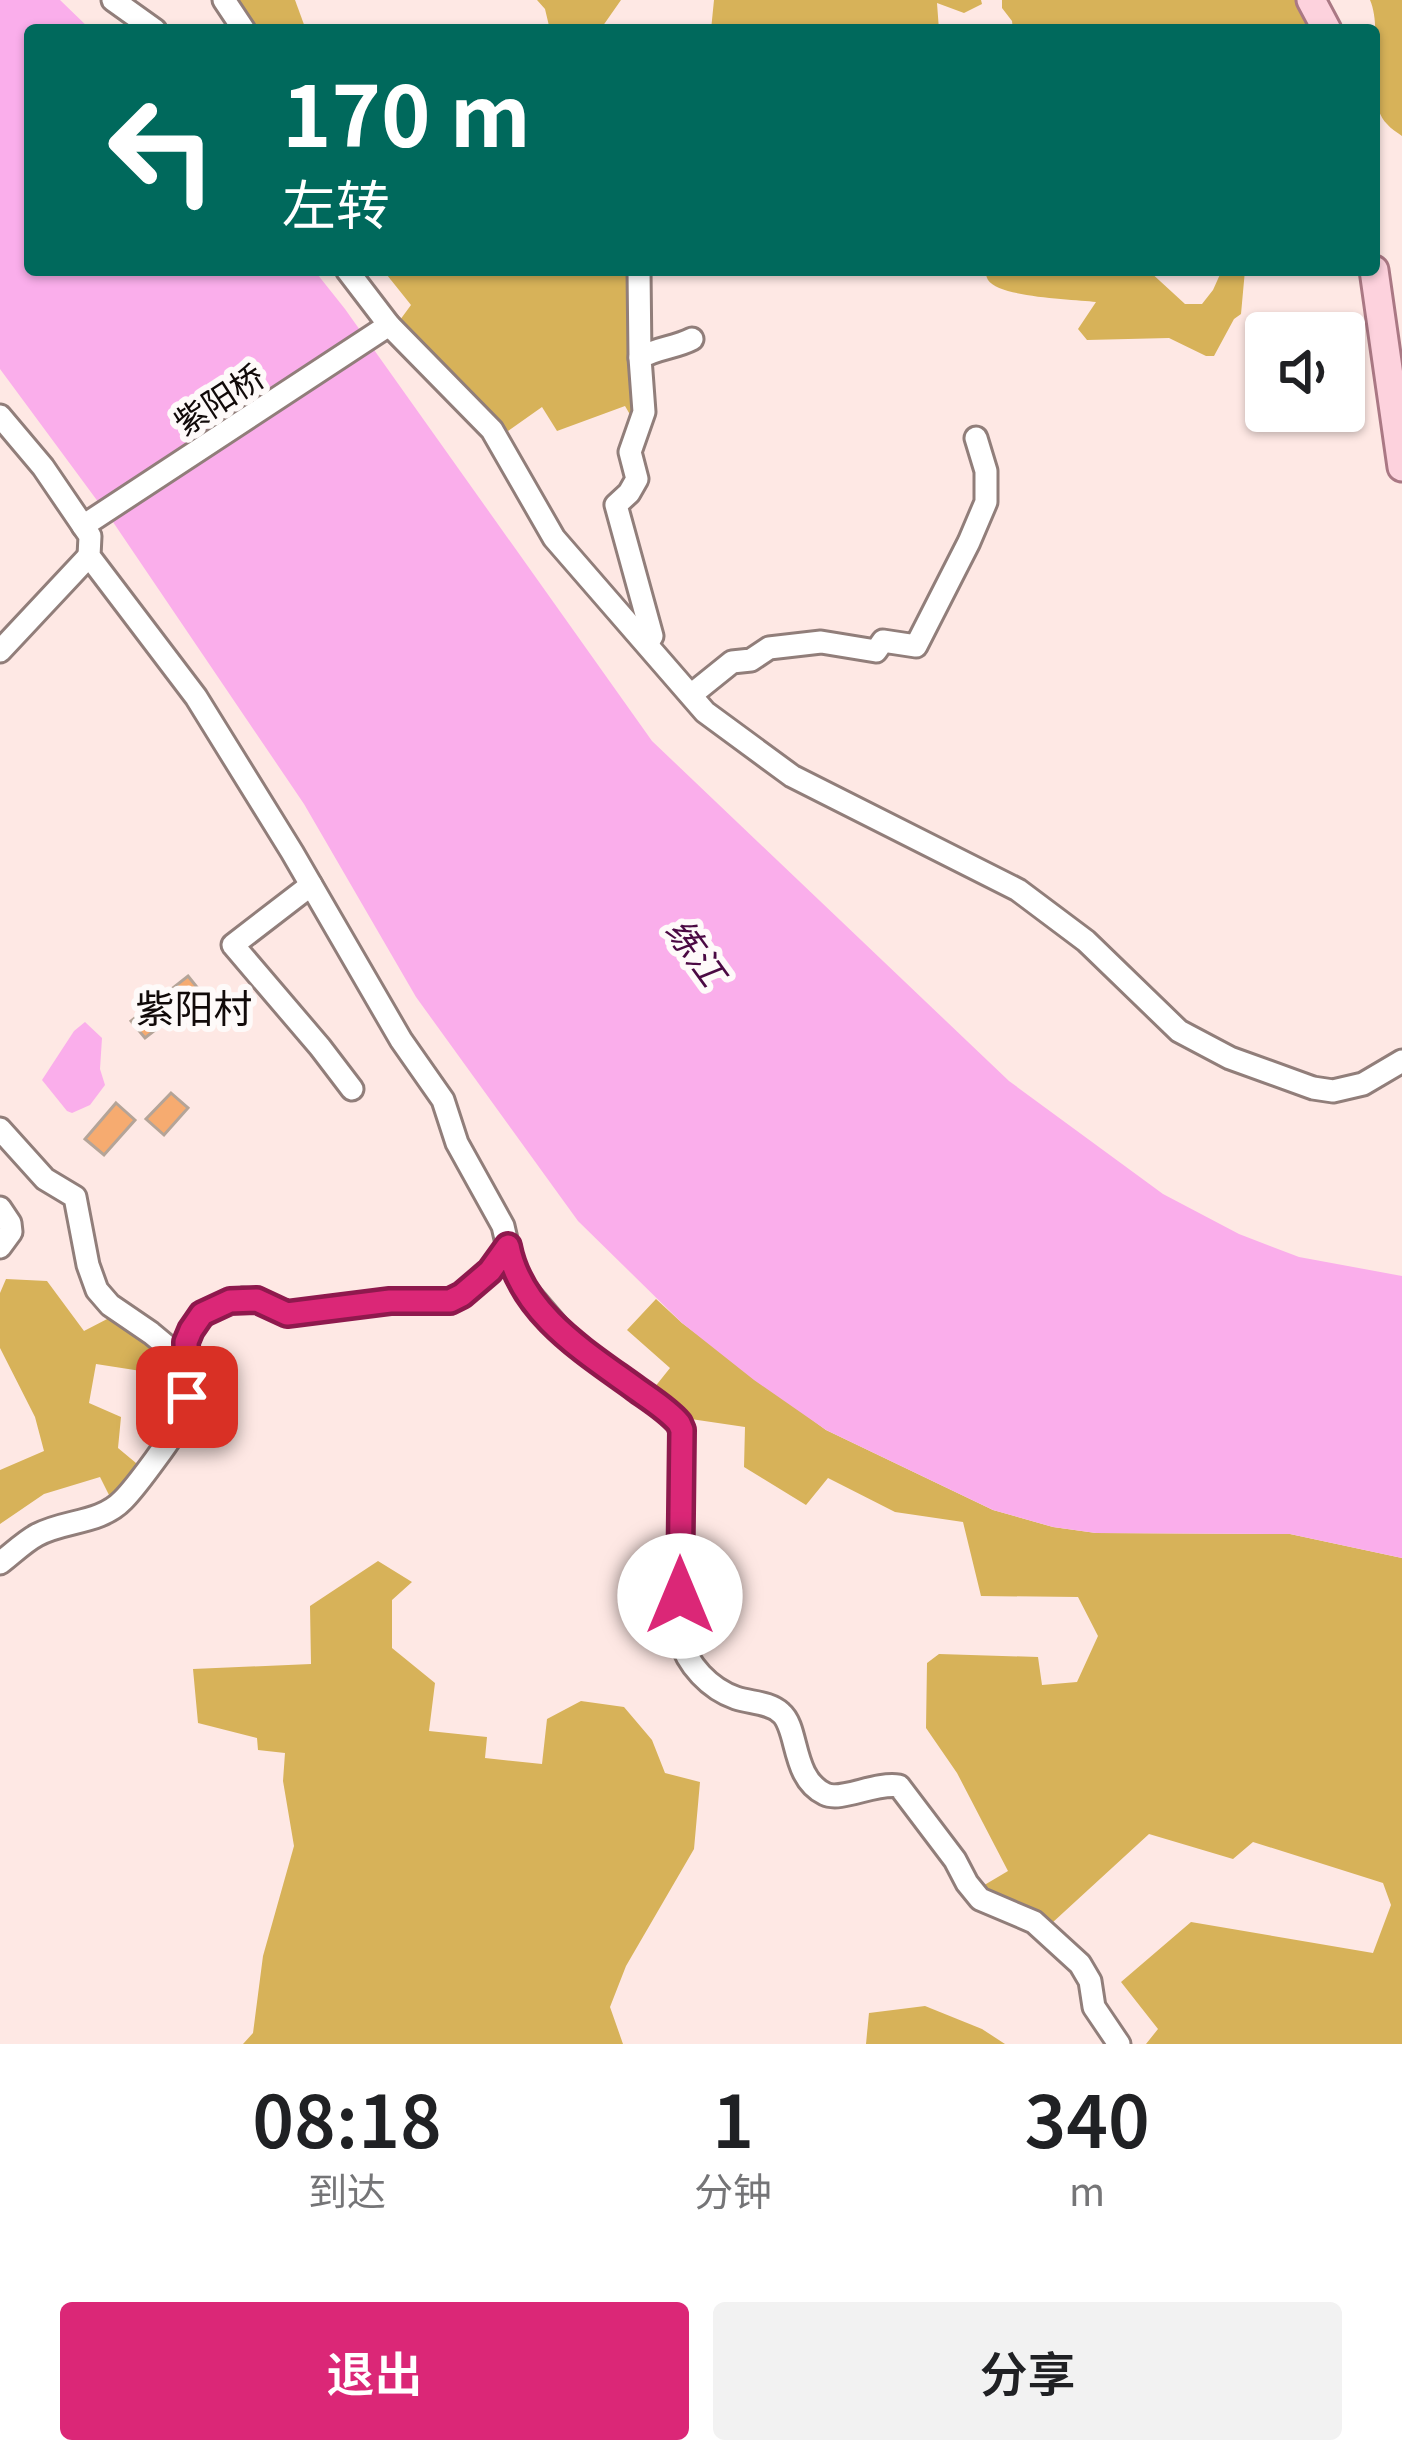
<!DOCTYPE html>
<html lang="zh">
<meta charset="utf-8">
<style>
body{margin:0;font-family:Georgia,"Noto Sans SC",serif;background:#f2f2f2;color:#202124;height:100vh;display:flex;flex-direction:column;font-size:45px;white-space:nowrap}
*{box-sizing:border-box;margin:0}
p{font-size:39px;color:#757577}
.icon{flex:none;width:66px;height:66px;fill:none;stroke:currentColor;stroke-width:2;stroke-linecap:round;stroke-linejoin:round}
.map{position:relative;height:2044px;overflow:hidden}
.panel{display:flex;flex-direction:column;background:#fff;flex:1}
.panel>*{flex:none}
.guide{position:absolute;left:24px;top:24px;width:1356px;height:252px;border-radius:12px;box-shadow:0 3px 9px #0004;background:#00695c;color:#fff;overflow:hidden}
.buttons{position:absolute;left:1245px;top:312px;display:grid;gap:24px}
.buttons a{display:grid;place-items:center;width:120px;height:120px;border-radius:12px;background:#fff;box-shadow:0 3px 9px #0004;font-size:60px}
.pin{position:absolute;display:grid;place-items:center;width:102px;height:102px;color:#fff;margin:-51px;border-radius:24px;box-shadow:0 6px 18px #0006}
.me{position:absolute;width:132px;margin:-66px;rotate:0deg;stroke-linejoin:round;filter:drop-shadow(0 0 9px #0008)}
.turn{display:flex;align-items:center;gap:42px;height:252px;padding:0 60px;font-size:54px}
.turn .icon{width:156px;height:156px;stroke-width:2.5}
.turn b{display:block;font-size:84px;line-height:102px}
.eta{display:flex;justify-content:space-evenly;align-items:center;height:204px;text-align:center}
.eta b{font-size:72px;font-weight:600;line-height:84px}
.button{display:flex;gap:24px;margin-top:auto;padding:24px 60px}
.button a{flex:1;height:138px;border-radius:12px;background:#db2777;color:#fff;font-size:48px;font-weight:600;line-height:138px;text-align:center}
.button a+a{background:#f2f2f2;color:#202124}
.map>svg:first-child{display:block}
</style>
<div class="map">
<svg width="1402" height="2044" viewBox="0 0 1402 2044">
<rect width="100%" height="100%" fill="#fee8e4"/>
<g fill="#d7b259">
<polygon points="233,0 295,0 306,30 252,30"/>
<polygon points="537,0 621,0 600,30 550,30 545,9"/>
<polygon points="714,0 981,0 982,4 964,13 937,3 939,30 711,30"/>
<polygon points="1002,0 1302,0 1319,30 1013,30 1012,21 1002,8"/>
<path d="M1370 0H1402V136C1397 132 1391 129 1387 124 1361 95 1385 35 1370 0Z"/>
<polygon points="383,270 565,270 569,273 572,270 636,270 640,400 632,418 625,406 557,431 542,407 508,431 400,320 411,305"/>
<path d="M985 270H1148L1185 304H1202L1213 290 1222 270H1245L1241 314 1234 319 1214 356H1206L1169 338 1087 340 1078 329 1096 302C1074 299 1000 298 988 280 986 277 986 273 985 270Z"/>
<polygon points="6,1279 47,1281 84,1331 111,1317 154,1347 141,1371 96,1364 89,1403 121,1417 118,1448 142,1468 113,1503 100,1477 44,1494 0,1524 0,1470 44,1451 35,1417 0,1348 0,1293"/>
<polygon points="656,1299 682,1323 826,1430 993,1510 1053,1527 1096,1533 1290,1534 1402,1558 1402,2044 1146,2044 1158,2029 1121,1982 1191,1922 1373,1953 1391,1905 1383,1883 1253,1842 1233,1859 1149,1834 1052,1923 981,1887 1008,1871 957,1773 926,1728 927,1663 939,1654 1038,1657 1042,1685 1077,1682 1098,1636 1078,1597 981,1596 963,1522 895,1512 828,1478 806,1505 744,1467 745,1427 684,1418 654,1388 670,1368 627,1330"/>
<polygon points="378,1561 412,1582 392,1600 392,1648 435,1683 429,1731 487,1737 485,1758 542,1764 547,1719 581,1701 624,1707 652,1740 665,1773 700,1782 694,1849 626,1966 610,2007 623,2044 243,2044 253,2033 263,1956 294,1846 283,1781 285,1753 258,1750 257,1738 198,1723 193,1669 311,1664 310,1606"/>
<polygon points="925,2006 982,2029 1005,2044 866,2044 869,2013"/>
</g>
<g fill="#faaeeb">
<polygon points="0,0 60,0 91,30 30,30 30,270 314,270 345,309 652,741 1009,1081 1163,1194 1239,1234 1299,1257 1402,1276 1402,1558 1290,1534 1096,1533 1053,1527 993,1510 826,1430 754,1380 682,1323 578,1221 416,997 304,804 113,522 0,369"/>
<polygon points="85,1022 102,1038 100,1069 105,1085 90,1105 72,1113 67,1111 42,1080 74,1031"/>
</g>
<g fill="#f6ab70" stroke="#b4a498" stroke-width="3">
<polygon points="188,976 216,1011 202,1022 199,1017 188,1025 177,1013 145,1038 131,1021"/>
<polygon points="171,1093 188,1108 164,1135 146,1119"/>
<polygon points="116,1103 135,1120 104,1155 85,1139"/>
</g>
<g fill="none" stroke-linecap="round" stroke-linejoin="round">
<g stroke="#917e7a" stroke-width="27">
<g id="minor">
<polyline points="113,0 155,30"/>
<polyline points="224,0 244,30"/>
<polyline points="347,270 389,325 492,430 554,538 705,712 792,776 1018,890 1086,941 1179,1031 1230,1058 1313,1088 1333,1091 1363,1084 1402,1061"/>
<polyline points="639,270 640,358"/>
<path d="M0 416 43 467 90 536 89 556 196 697 292 852 401 1040 443 1100 457 1143 503 1226 512 1265 523 1286 569 1340 675 1417 682 1430 680 1638C687 1665 710 1689 736 1698 751 1703 769 1702 781 1713 799 1728 791 1778 825 1794 841 1802 875 1782 899 1786L955 1860 967 1883 980 1899 1034 1922 1080 1964 1090 1981 1094 2007 1119 2044"/>
<polyline points="83,526 389,325"/>
<path d="M647 644 652 636 616 505 629 493 637 479 630 452 644 412 640 358C655 348 675 348 692 339"/>
<polyline points="0,651 89,556"/>
<polyline points="691,695 732,662 751,660 769,648 821,642 876,651 883,641 916,646 969,542 986,502 986,471 976,438"/>
<polyline points="311,885 233,945 320,1047 352,1089"/>
<polyline points="0,1129 45,1179 75,1197 88,1265 97,1290 110,1305 151,1333 187,1363"/>
<polyline points="0,1208 10,1223 11,1232 0,1247"/>
<path d="M0 1563C12 1554 24 1542 37 1535 64 1520 100 1524 123 1500 136 1487 176 1433 183 1417 199 1378 165 1332 215 1308 223 1304 231 1299 241 1299 261 1298 275 1312 293 1314L390 1301H450L462 1295 490 1271 509 1246"/>
</g>
</g>
<g stroke="#aa7884" stroke-width="33">
<g id="major">
<polyline points="1311,0 1327,30"/>
<polyline points="1374,270 1402,467"/>
</g>
</g>
<use href="#minor" stroke="#fff" stroke-width="21"/>
<use href="#major" stroke="#fdd2dd" stroke-width="27"/>
</g>
<g fill="none" stroke-linecap="round" stroke-linejoin="round">
<g stroke="#8e194d" stroke-width="30">
<path id="route" d="M187 1397 186 1342 191 1330 202 1314 230 1301 257 1300 287 1314 390 1301H450L462 1295 490 1271 508 1246C521 1313 584 1351 635 1388 650 1399 667 1409 679 1423L682 1430 680 1596"/>
</g>
<use href="#route" stroke="#db2777" stroke-width="21"/>
</g>
<g text-anchor="middle" dominant-baseline="central" stroke-width="12" stroke-linejoin="round" paint-order="stroke">
<g font-size="33" fill="#110a09" stroke="#fefaf9">
<text transform="translate(218 398) rotate(-33)">紫阳桥</text>
</g>
<g font-size="36" font-style="italic" fill="#4b0943" stroke="#fefaf9">
<text transform="translate(698 950) rotate(54)">练江</text>
</g>
<g font-size="39" fill="#110a09" stroke="#fefaf9">
<text x="194" y="1006">紫阳村</text>
</g>
</g>
</svg>
<div class="buttons">
<a><svg class="icon" aria-label="sound" viewBox="0 0 24 24"><path d="M4 9h4l5-4v14l-5-4H4zM17 9q2 3 0 6"/></svg></a>
</div>
<div class="pin" style="left:187px;top:1397px;background:#d93025"><svg class="icon" aria-label="arrive" viewBox="0 0 24 24"><path d="M6 21V4h12l-3 4 3 4H6"/></svg></div>
<svg class="me" style="left:680px;top:1596px" viewBox="-20 -20 40 40"><circle r="19" fill="#fff"/><path d="M0-13L10 11 0 6-10 11z" fill="#db2777"/></svg>
<div class="guide">
<div class="turn"><svg class="icon" aria-label="left" viewBox="0 0 24 24"><path d="M17 20v-9H6M10 6l-5 5 5 5"/></svg><div><b>170 m</b>左转</div></div>
</div>
</div>
<section class="panel">
<div class="eta">
<div><b>08:18</b><p>到达</p></div>
<div><b>1</b><p>分钟</p></div>
<div><b>340</b><p>m</p></div>
</div>
<div class="button"><a>退出</a><a>分享</a></div>
</section>
